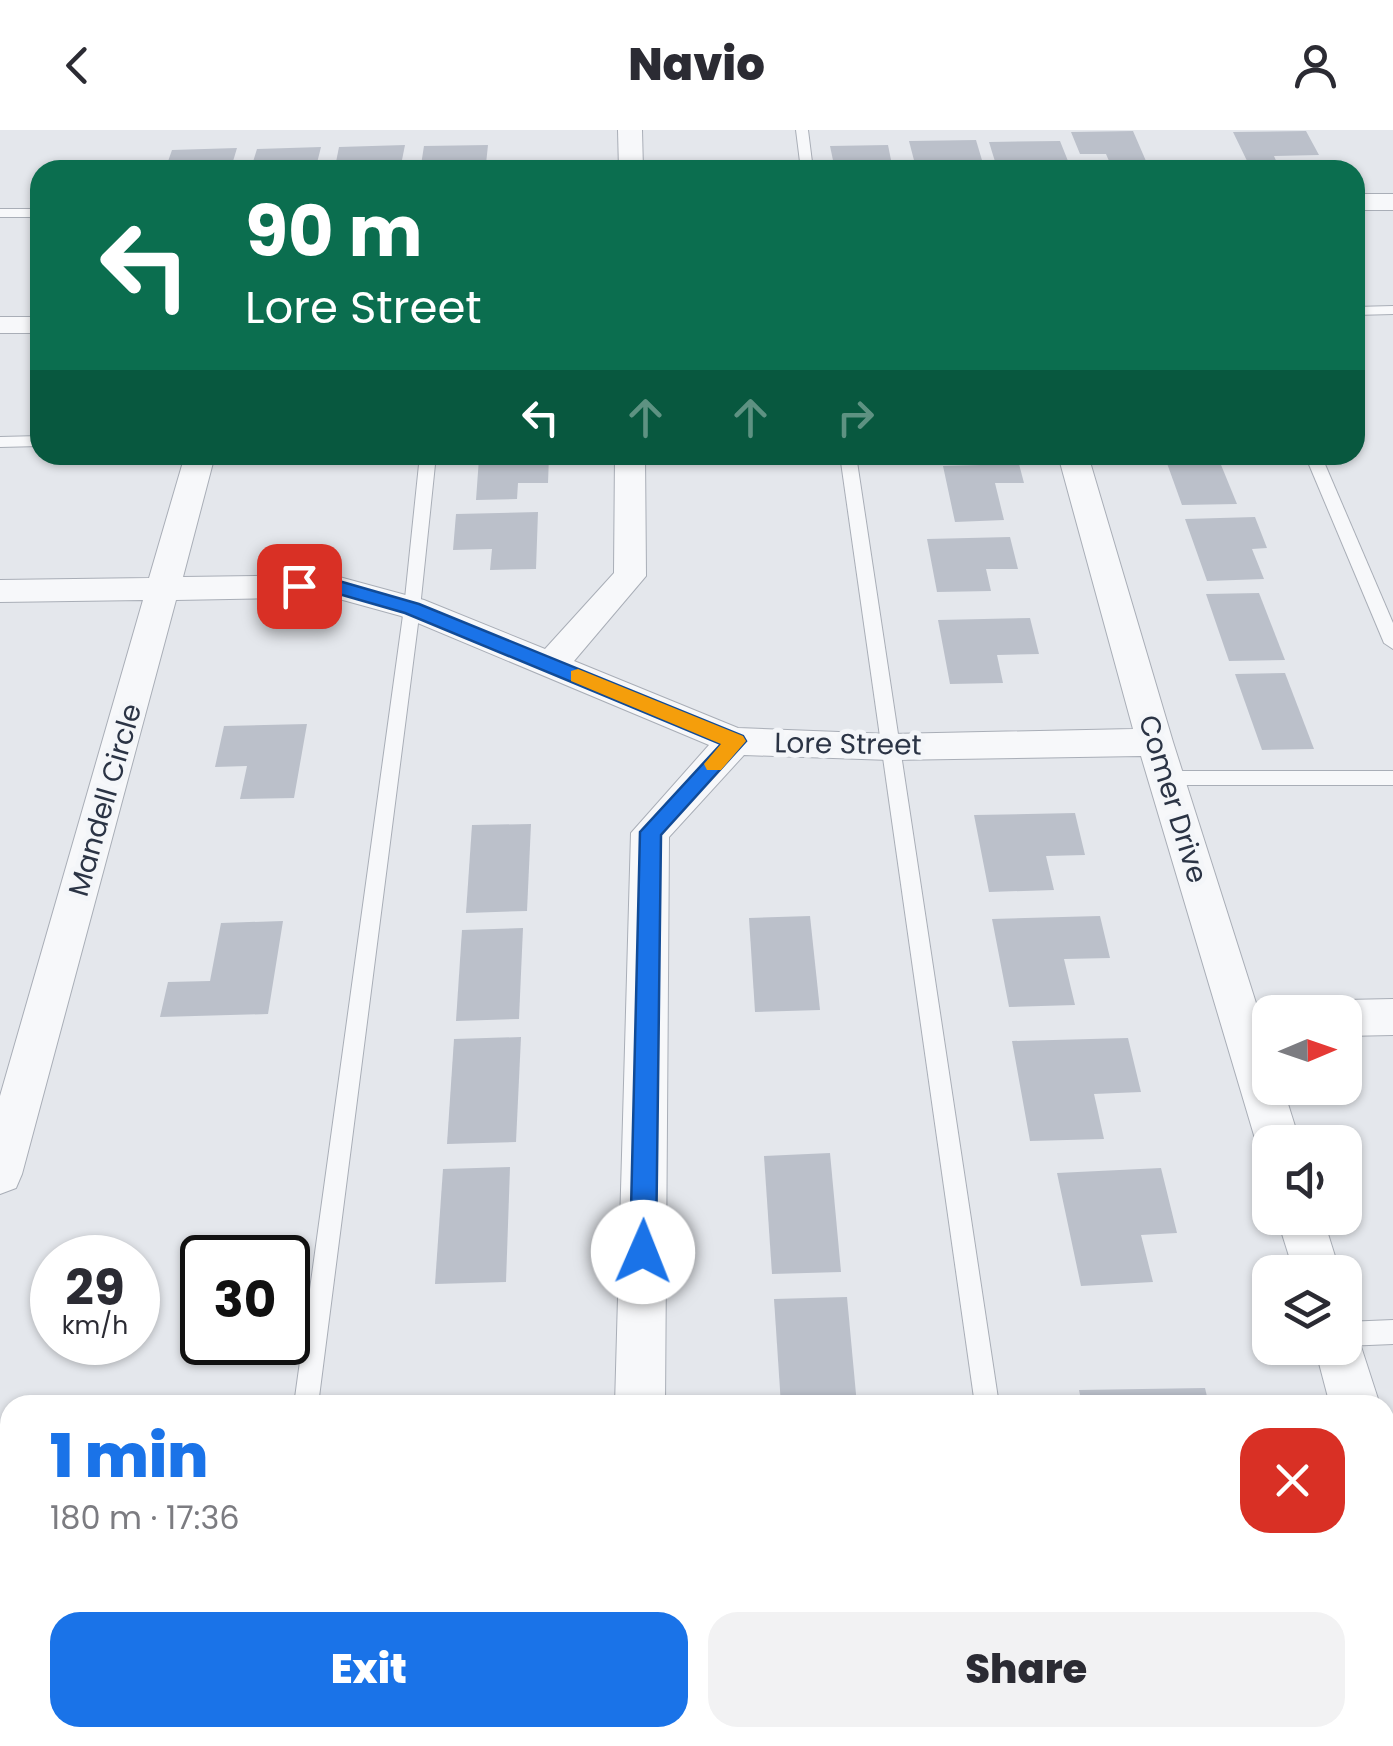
<!DOCTYPE html>
<meta charset="utf-8">
<style>
body{margin:0;font-family:Poppins,sans-serif;background:#f2f2f3;color:#2b2b33;height:100vh;display:flex;flex-direction:column;font-size:38px;white-space:nowrap}
*{box-sizing:border-box;margin:0}
p{font-size:32px;color:#7c7c81}
.icon{flex:none;width:55px;height:55px;fill:none;stroke:currentColor;stroke-width:2;stroke-linecap:round;stroke-linejoin:round}
.map{position:relative;flex:1;overflow:hidden}
.side{position:absolute;left:0px;top:1265px;width:1395px;height:352px;display:flex;flex-direction:column;background:#fff;border-radius:30px 30px 0 0;box-shadow:0 2px 8px #0004}
.side>*{flex:none}
.banner{position:absolute;left:30px;top:30px;width:1335px;height:305px;border-radius:30px;box-shadow:0 2px 8px #0004;background:#0b6e4f;color:#fff;overflow:hidden}
.needle{width:65px;rotate:88deg}
.tools{position:absolute;left:1252px;top:865px;display:grid;gap:20px}
.tools a{display:grid;place-items:center;width:110px;height:110px;border-radius:20px;background:#fff;box-shadow:0 2px 8px #0004;font-size:50px}
.speed{position:absolute;left:30px;top:1105px;display:flex;gap:20px;font-size:50px;font-weight:700;text-align:center}
.speed>*{display:grid;place-content:center;width:130px;height:130px;border-radius:50%;background:#fff;box-shadow:0 2px 8px #0004;line-height:1}
.speed small{font-size:25px;font-weight:400}
.speed .limit{border:5px solid #111;border-radius:15px;background:#fff;color:#111}
.pin{position:absolute;display:grid;place-items:center;width:85px;height:85px;color:#fff;margin:-42px;border-radius:20px;box-shadow:0 5px 15px #0006}
.me{position:absolute;width:110px;margin:-55px;rotate:1deg;stroke-linejoin:round;filter:drop-shadow(0 0 8px #0008)}
.turn{display:flex;align-items:center;gap:35px;height:210px;padding:0 50px;font-size:45px}
.turn .icon{width:130px;height:130px;stroke-width:2.5}
.turn b{display:block;font-size:70px;line-height:85px}
.lanes{display:flex;align-items:center;height:95px;padding:0 50px;background:#0003;justify-content:center;gap:50px;direction:ltr}
.lanes .off{opacity:.35}
.round{display:grid;place-items:center;flex:none;width:105px;height:105px;border-radius:30px;background:#f2f2f3}
.overview{display:flex;align-items:center;justify-content:space-between;height:170px;padding:0 50px}
h1{font-size:60px;font-weight:800;line-height:75px;color:#1a73e8}
.action{display:flex;gap:20px;margin-top:auto;padding:20px 50px}
.action a{flex:1;height:115px;border-radius:30px;background:#1a73e8;color:#fff;font-size:40px;font-weight:800;line-height:115px;text-align:center}
.action a+a{background:#f2f2f3;color:#2b2b33}
header{display:flex;justify-content:space-between;align-items:center;height:130px;padding:0 50px;background:#fff;font-size:45px;font-weight:800}
.map>svg:first-child{display:block}
</style>
<header><svg class="icon" aria-label="back" viewBox="0 0 24 24"><path d="M15 5l-7 7 7 7"/></svg>Navio<svg class="icon" aria-label="person" viewBox="0 0 24 24"><circle cx="12" cy="8" r="4"/><path d="M4 21q1-7 8-7t8 7"/></svg></header>
<div class="map">
<svg width="1393" height="1616" viewBox="0 0 1393 1616">
<rect width="100%" height="100%" fill="#e4e7ec"/>
<g fill="#bbc0ca">
<polygon points="1133,1 1149,38 1112,38 1106,24 1080,24 1071,2"/>
<polygon points="1306,1 1319,25 1274,26 1278,35 1249,35 1233,2"/>
<polygon points="976,10 984,37 916,38 909,11"/>
<polygon points="1060,11 1070,36 997,38 989,12"/>
<polygon points="405,15 401,35 335,37 339,17"/>
<polygon points="488,15 486,34 421,35 424,16"/>
<polygon points="888,15 893,40 834,35 830,16"/>
<polygon points="321,17 316,37 251,38 257,19"/>
<polygon points="237,18 231,38 165,40 172,20"/>
<polygon points="1164,325 1217,325 1237,374 1182,375"/>
<polygon points="549,326 548,353 518,353 517,369 476,370 479,328"/>
<polygon points="1019,334 1024,353 995,353 1004,390 955,392 943,336"/>
<polygon points="538,382 536,439 490,440 492,419 453,420 456,384"/>
<polygon points="1255,387 1267,418 1252,419 1264,449 1207,451 1185,389"/>
<polygon points="1010,407 1018,439 986,439 991,461 937,462 927,409"/>
<polygon points="1259,463 1285,530 1229,531 1206,464"/>
<polygon points="1030,488 1039,524 997,525 1003,553 950,554 938,490"/>
<polygon points="1285,543 1314,619 1262,620 1235,544"/>
<polygon points="307,594 294,668 240,669 247,636 215,637 224,596"/>
<polygon points="1075,683 1085,725 1046,726 1054,760 989,762 974,685"/>
<polygon points="531,694 527,781 466,783 472,695"/>
<polygon points="810,786 820,880 755,882 749,788"/>
<polygon points="1100,786 1110,828 1064,829 1075,875 1009,877 992,789"/>
<polygon points="283,791 268,884 160,887 168,852 210,851 221,793"/>
<polygon points="523,798 519,889 456,891 462,800"/>
<polygon points="521,907 516,1012 447,1014 454,909"/>
<polygon points="1128,908 1141,962 1094,964 1104,1009 1030,1011 1012,911"/>
<polygon points="830,1023 841,1142 772,1144 764,1026"/>
<polygon points="510,1037 506,1152 435,1154 443,1039"/>
<polygon points="1161,1038 1177,1103 1141,1105 1153,1152 1081,1156 1057,1043"/>
<polygon points="847,1167 857,1275 781,1275 774,1169"/>
<polygon points="1205,1258 1209,1275 1082,1275 1079,1260"/>
</g>
<g fill="none" stroke-linecap="round" stroke-linejoin="round">
<g stroke="#a9aeb7" stroke-width="2">
<g id="lane">
<polygon points="796,0 808,0 813,40 801,40"/>
<rect x="0" y="79" width="40" height="8"/>
<polygon points="1393,176 1393,184 1355,185 1355,177"/>
<polygon points="40,306 40,316 0,317 0,307"/>
<polygon points="420,325 436,325 420,478 318,1275 294,1275 404,478"/>
<polygon points="840,325 856,325 999,1275 975,1275"/>
<polygon points="1305,325 1321,325 1393,493 1393,519 1384,513"/>
<polygon points="1167,641 1393,641 1393,655 1167,655 1158,648"/>
<polygon points="1393,1190 1393,1214 1345,1216 1345,1192"/>
<polygon points="248,1608 276,1608 275,1616 247,1616"/>
<polygon points="1022,1608 1050,1608 1051,1616 1023,1616"/>
</g>
</g>
<g stroke="#a9aeb7" stroke-width="2">
<g id="street">
<polygon points="618,0 642,0 643,40 619,40"/>
<rect x="1355" y="64" width="38" height="16"/>
<rect x="0" y="187" width="40" height="16"/>
<polygon points="185,325 215,325 183,447 332,445 424,470 545,519 614,443 615,325 645,325 646,446 574,531 738,598 890,604 1133,599 1058,325 1088,325 1173,612 1270,917 1270,958 1283,958 1300,1012 1270,1012 1270,1029 1262,1026 1256,1012 1141,626 890,630 744,625 669,707 665,1275 615,1275 631,703 709,615 401,486 332,467 176,470 22,1044 16,1058 0,1064 0,966 143,470 0,472 0,450 149,448"/>
<polygon points="1393,869 1393,905 1345,906 1345,882 1327,882 1330,875 1345,870"/>
<polygon points="1277,1088 1323,1088 1340,1142 1294,1142"/>
<polygon points="1345,1197 1356,1201 1380,1275 1330,1275 1315,1218 1345,1218"/>
<polygon points="1385,1356 1393,1360 1393,1437 1385,1434"/>
<rect x="606" y="1608" width="56" height="8"/>
</g>
</g>
<use href="#lane" fill="#f7f8fa" fill-rule="evenodd"/>
<use href="#street" fill="#f7f8fa" fill-rule="evenodd"/>
</g>
<polygon fill="#1a73e8" stroke="#114b97" stroke-width="2.5" points="299,449 332,449 419,474 743,606 746,611 661,705 656,1122 652,1131 643,1135 634,1131 630,1122 640,702 721,614 405,483 332,462 292,460 292,451"/>
<polygon fill="#f59e0b" points="578,539 743,606 746,611 721,640 707,640 704,634 721,614 571,551 571,541"/>
<g text-anchor="middle" dominant-baseline="central" stroke-width="10" stroke-linejoin="round" paint-order="stroke">
<g font-size="28" fill="#2b3445" stroke="#f4f6f9">
<text transform="translate(848 614) rotate(1)">Lore Street</text>
<text transform="translate(1173 669) rotate(73)">Comer Drive</text>
<text transform="translate(105 670) rotate(-74)">Mandell Circle</text>
</g>
</g>
</svg>
<div class="tools">
<a><svg class="needle" viewBox="-14 -14 28 28"><path d="M0-13l5 13h-10z" fill="#e53935"/><path d="M0 13l5-13h-10z" fill="#7c7c81"/></svg></a>
<a><svg class="icon" aria-label="sound" viewBox="0 0 24 24"><path d="M4 9h4l5-4v14l-5-4H4zM17 9q2 3 0 6"/></svg></a>
<a><svg class="icon" aria-label="layers" viewBox="0 0 24 24"><path d="M12 4l9 5-9 5-9-5zM3 14l9 5 9-5"/></svg></a>
</div>
<div class="speed"><div>29<small>km/h</small></div><div class="limit">30</div></div>
<div class="pin" style="left:299px;top:456px;background:#d93025"><svg class="icon" aria-label="arrive" viewBox="0 0 24 24"><path d="M6 21V4h12l-3 4 3 4H6"/></svg></div>
<svg class="me" style="left:643px;top:1122px" viewBox="-20 -20 40 40"><circle r="19" fill="#fff"/><path d="M0-13L10 11 0 6-10 11z" fill="#1a73e8"/></svg>
<div class="banner">
<div class="turn"><svg class="icon" aria-label="left" viewBox="0 0 24 24"><path d="M17 20v-9H6M10 6l-5 5 5 5"/></svg><div><b>90 m</b>Lore Street</div></div>
<div class="lanes"><svg class="icon" aria-label="left" viewBox="0 0 24 24"><path d="M17 20v-9H6M10 6l-5 5 5 5"/></svg><svg class="icon off" aria-label="ahead" viewBox="0 0 24 24"><path d="M12 20V5M6 11l6-6 6 6"/></svg><svg class="icon off" aria-label="ahead" viewBox="0 0 24 24"><path d="M12 20V5M6 11l6-6 6 6"/></svg><svg class="icon off" aria-label="right" viewBox="0 0 24 24"><path d="M7 20v-9h11M14 6l5 5-5 5"/></svg></div>
</div>
<section class="side">
<div class="overview"><div><h1>1 min</h1><p>180 m · 17:36</p></div><a class="round" style="background:#d93025;color:#fff"><svg class="icon" aria-label="close" viewBox="0 0 24 24"><path d="M6 6l12 12M18 6L6 18"/></svg></a></div>
<div class="action"><a>Exit</a><a>Share</a></div>
</section>
</div>
